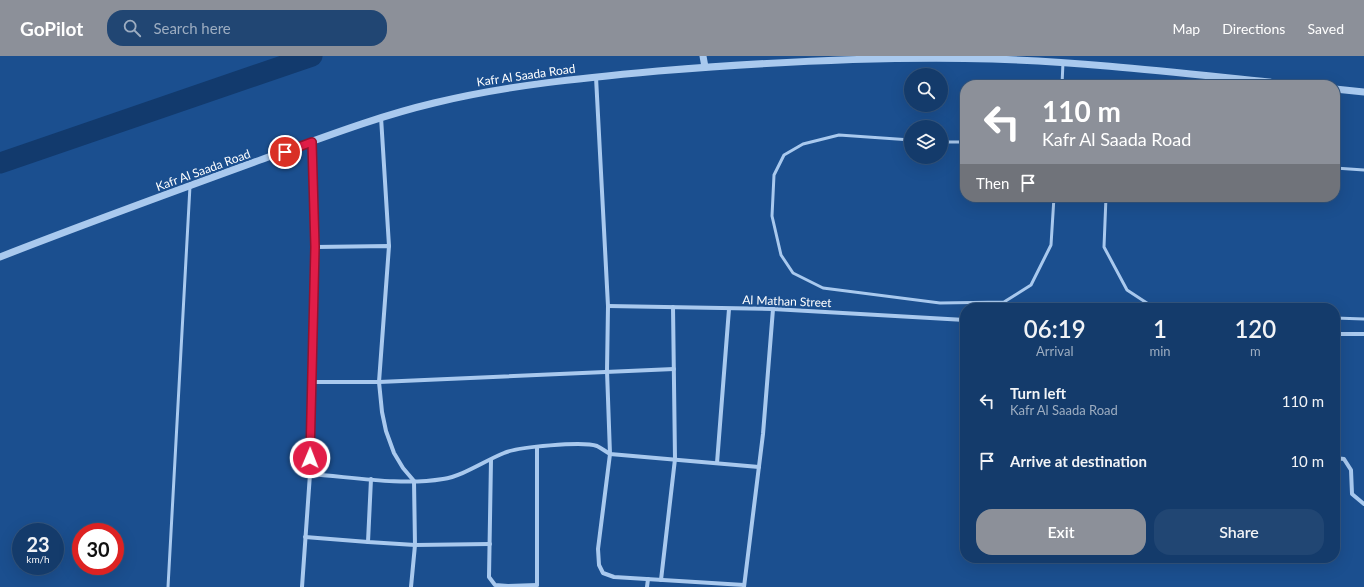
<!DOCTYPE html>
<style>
body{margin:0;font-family:Lato,sans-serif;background:#214673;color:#f1f3f6;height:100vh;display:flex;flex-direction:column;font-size:15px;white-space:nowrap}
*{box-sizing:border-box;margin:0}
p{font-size:13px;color:#9dadc1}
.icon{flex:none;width:22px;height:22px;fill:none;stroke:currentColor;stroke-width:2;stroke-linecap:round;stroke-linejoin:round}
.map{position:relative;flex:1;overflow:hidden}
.side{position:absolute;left:960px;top:247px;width:380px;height:260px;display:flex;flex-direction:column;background:#143b6b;border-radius:16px;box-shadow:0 4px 16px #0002,0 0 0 1px #33557e}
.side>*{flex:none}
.hud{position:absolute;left:960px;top:24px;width:380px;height:122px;border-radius:16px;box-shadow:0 4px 16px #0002,0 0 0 1px #33557e;background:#8c9099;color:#fff;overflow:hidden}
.fabs{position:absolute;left:904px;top:12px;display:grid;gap:8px}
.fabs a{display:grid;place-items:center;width:44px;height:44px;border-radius:50%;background:#143b6b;box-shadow:0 4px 16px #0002,0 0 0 1px #33557e;font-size:20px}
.speed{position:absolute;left:12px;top:467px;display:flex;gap:8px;font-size:20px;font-weight:700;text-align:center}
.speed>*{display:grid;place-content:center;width:52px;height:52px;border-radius:50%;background:#143b6b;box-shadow:0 4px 16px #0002,0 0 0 1px #33557e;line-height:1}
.speed small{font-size:10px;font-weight:400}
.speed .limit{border:6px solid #d22;background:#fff;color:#111}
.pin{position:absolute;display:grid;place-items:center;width:34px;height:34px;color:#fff;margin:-17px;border:2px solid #fff;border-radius:50%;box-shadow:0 1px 4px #0007}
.me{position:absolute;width:44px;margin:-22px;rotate:1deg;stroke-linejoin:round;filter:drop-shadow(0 0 3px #0008)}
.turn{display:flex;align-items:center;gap:14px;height:84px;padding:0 16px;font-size:18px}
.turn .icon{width:52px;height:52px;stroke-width:2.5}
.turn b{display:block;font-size:28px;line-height:34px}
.then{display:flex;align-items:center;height:38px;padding:0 16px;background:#0003;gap:8px;font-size:15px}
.eta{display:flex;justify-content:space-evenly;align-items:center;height:68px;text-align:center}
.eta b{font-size:24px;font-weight:600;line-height:28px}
.cta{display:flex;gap:8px;margin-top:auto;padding:8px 16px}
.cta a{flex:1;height:46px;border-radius:16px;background:#8c9099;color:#fff;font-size:16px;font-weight:600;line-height:46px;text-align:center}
.cta a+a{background:#214673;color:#f1f3f6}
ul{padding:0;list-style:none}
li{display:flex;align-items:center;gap:12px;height:60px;padding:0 16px}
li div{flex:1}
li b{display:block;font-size:15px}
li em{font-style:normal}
header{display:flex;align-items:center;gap:24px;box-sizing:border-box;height:56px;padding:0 20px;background:#8c9099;color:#fff}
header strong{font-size:19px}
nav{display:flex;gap:22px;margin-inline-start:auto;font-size:14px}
.search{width:280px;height:36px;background:#214673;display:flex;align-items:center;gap:10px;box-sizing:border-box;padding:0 14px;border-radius:16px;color:#9dadc1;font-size:15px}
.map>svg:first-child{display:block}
</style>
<header>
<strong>GoPilot</strong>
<div class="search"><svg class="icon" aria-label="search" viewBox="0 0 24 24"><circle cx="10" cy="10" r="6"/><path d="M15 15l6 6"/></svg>Search here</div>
<nav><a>Map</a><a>Directions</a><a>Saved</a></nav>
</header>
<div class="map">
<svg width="1364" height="531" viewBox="0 0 1364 531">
<rect width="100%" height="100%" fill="#1b4f8f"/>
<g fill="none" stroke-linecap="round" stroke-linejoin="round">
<polyline stroke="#123a6d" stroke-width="21" points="0,107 312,0"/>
<g stroke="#a9c9ee" stroke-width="3">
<polyline points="1062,29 1063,6"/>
<polyline points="911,84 839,79 803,88 784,99 774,119 772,160 781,199 793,217 823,232 940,247 1004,246 1031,229 1051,189 1054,141"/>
<polyline points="941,86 965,86"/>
<polyline points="1335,112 1364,114"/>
<polyline points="1106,141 1104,191 1127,234 1153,251 1158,252"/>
<polyline points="1335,262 1364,263"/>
<polyline points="168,531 190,130"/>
</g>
<g stroke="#a9c9ee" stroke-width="4">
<polyline points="596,21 608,250 607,315 610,398 598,493 599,509 603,517 614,521 744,529"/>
<polyline points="381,61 389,190"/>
<polyline points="315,191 389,190 379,326 382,356 386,375 394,397 403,412 414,425 415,489 411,531"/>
<polyline points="608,250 773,253 965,264"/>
<polyline points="1335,278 1364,278"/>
<polyline points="312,326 379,326 674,313"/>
<polyline points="537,392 537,529"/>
<polyline points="1335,402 1344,403 1351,414 1352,438 1364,448"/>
<polyline points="491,404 489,521 495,529 508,530 537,529"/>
<polyline points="717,407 729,253"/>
<path d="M310 418C352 421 401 430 443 423 463 420 484 405 504 397 517 391 583 385 597 390 601 392 605 395 610 398L759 411"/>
<polyline points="371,423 368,486 415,489 490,488"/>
<polyline points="305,481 368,486"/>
<polyline points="661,524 675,403 673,251"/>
<polyline points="302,531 310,418 315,191 312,86"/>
<polyline points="647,531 648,523"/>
<polyline points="744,531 763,378 773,253"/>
</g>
<g stroke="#a9c9ee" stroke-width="7">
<polyline points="703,0 705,11"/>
<polyline points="1335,33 1364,36"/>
<path d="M0 201C87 167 175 135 263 103 319 83 375 61 434 47 508 29 583 22 658 15 769 6 881 0 992 3 1094 6 1196 19 1298 29"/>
</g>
</g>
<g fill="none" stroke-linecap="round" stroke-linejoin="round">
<g stroke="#92132f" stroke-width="10">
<polyline id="route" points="285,96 312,86 315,191 310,402"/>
</g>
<use href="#route" stroke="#e11d48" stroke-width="7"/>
</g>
<g text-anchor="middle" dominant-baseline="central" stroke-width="4" stroke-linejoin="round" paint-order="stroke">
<g font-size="12" fill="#fff" stroke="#1b4f8f">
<text transform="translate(526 19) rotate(-8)">Kafr Al Saada Road</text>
<text transform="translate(203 114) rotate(-20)">Kafr Al Saada Road</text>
<text transform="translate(787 245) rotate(2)">Al Mathan Street</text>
</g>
</g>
</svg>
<div class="fabs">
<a><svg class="icon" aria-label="search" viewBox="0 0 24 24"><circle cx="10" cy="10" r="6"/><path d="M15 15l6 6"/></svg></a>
<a><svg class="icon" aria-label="layers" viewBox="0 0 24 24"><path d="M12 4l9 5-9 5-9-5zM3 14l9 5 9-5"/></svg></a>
</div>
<div class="speed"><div>23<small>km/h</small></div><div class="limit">30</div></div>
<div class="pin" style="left:285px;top:96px;background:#d93025"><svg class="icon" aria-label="arrive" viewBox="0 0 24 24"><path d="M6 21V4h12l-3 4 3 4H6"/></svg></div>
<svg class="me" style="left:310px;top:402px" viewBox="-20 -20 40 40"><circle r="17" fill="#e11d48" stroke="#fff" stroke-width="3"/><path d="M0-11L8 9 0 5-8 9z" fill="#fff"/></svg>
<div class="hud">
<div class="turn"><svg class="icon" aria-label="left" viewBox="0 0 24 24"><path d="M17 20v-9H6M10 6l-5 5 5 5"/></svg><div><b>110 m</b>Kafr Al Saada Road</div></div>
<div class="then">Then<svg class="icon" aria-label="arrive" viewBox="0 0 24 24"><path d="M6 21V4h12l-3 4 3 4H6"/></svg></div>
</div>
<section class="side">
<div class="eta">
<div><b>06:19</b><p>Arrival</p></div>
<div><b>1</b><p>min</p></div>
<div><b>120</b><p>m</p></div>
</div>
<ul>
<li><svg class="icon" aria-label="left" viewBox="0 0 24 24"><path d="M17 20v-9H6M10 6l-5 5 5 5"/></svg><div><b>Turn left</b><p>Kafr Al Saada Road</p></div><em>110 m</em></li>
<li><svg class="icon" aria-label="arrive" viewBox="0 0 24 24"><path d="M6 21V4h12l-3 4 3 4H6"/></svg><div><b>Arrive at destination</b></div><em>10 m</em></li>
</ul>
<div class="cta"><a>Exit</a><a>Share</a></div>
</section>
</div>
